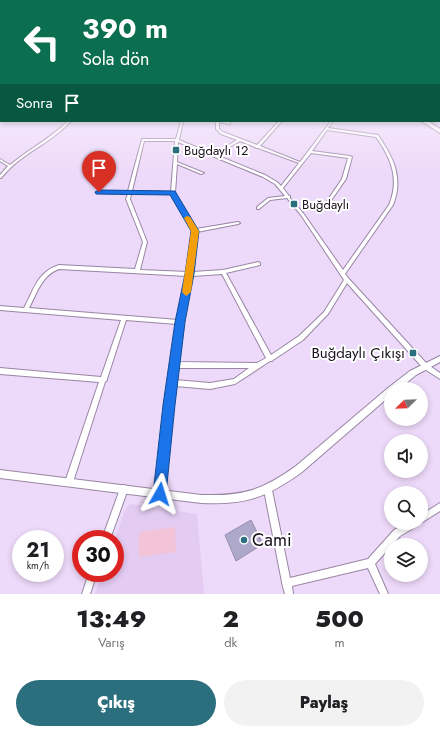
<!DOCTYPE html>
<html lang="tr">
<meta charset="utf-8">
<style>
body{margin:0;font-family:Jost,sans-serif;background:#f2f2f2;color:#202124;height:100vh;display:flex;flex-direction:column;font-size:15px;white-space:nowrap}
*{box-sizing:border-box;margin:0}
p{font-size:13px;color:#757577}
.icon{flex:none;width:22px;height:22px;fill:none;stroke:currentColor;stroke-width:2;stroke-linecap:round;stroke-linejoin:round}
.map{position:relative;height:594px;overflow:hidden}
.details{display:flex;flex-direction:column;background:#fff;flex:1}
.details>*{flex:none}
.banner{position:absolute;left:0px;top:0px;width:440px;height:122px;box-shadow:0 2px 6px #0003;background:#0b6e4f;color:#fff;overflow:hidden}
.needle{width:26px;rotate:247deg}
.fabs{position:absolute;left:384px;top:382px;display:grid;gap:8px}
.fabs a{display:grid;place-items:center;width:44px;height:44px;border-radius:50%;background:#fff;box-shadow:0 2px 6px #0003;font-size:20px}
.speed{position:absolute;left:12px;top:530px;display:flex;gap:8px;font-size:20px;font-weight:700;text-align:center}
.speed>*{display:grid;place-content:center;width:52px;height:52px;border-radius:50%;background:#fff;box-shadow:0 2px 6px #0003;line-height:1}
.speed small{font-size:10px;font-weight:400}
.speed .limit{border:6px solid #d22;background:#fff;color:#111}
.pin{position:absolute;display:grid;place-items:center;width:34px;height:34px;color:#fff;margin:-41px -17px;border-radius:50% 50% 50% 0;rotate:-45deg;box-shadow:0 0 4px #0007}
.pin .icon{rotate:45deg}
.me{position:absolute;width:44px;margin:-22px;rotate:6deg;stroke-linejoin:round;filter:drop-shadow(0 0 3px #0008)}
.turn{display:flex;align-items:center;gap:14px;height:84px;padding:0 16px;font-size:18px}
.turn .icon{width:52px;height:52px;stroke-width:2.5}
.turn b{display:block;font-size:28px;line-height:34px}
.then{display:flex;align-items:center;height:38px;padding:0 16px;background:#0003;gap:8px;font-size:15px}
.eta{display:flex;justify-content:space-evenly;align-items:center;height:68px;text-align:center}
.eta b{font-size:24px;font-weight:800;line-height:28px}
.button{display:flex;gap:8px;margin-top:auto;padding:8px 16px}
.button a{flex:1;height:46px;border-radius:24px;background:#2b6f7f;color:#fff;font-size:16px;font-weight:800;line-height:46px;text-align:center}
.button a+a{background:#f2f2f2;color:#202124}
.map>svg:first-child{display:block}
</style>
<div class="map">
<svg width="440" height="594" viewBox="0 0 440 594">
<rect width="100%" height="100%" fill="#edd9f9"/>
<polygon fill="#e3cbf1" points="131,504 197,514 204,594 95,594 102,573 115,573 115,539 126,508"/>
<polygon fill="#f3c3d7" points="175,527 176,552 139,557 139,532"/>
<polygon fill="#aea8ca" stroke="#958faf" points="251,520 263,544 236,561 225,535"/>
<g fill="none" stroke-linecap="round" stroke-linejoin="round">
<g stroke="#9886a4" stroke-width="2">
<g id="minor">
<rect x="0" y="112" width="1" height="2"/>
<path d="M68 121H71C56 138 35 148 17 162 11 167 6 172 1 178H0V175L8 166 0 161V159L10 165C29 149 51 138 68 121Z"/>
<path d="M181 121H183L179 140 213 154 237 140 221 134 216 129V121H223L230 122V124H229L219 122V129L223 132 257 145 279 121H282L260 146 300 162 331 121H333L328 128 378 135C393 157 404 178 393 205L345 274 349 279 427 364 440 373V379L423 368 347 283 328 314 303 340 273 360 272 361H270L235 384 210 389 175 386 164 494 163 497 160 498 157 497 156 494 166 405 177 324 126 320 107 379V380L105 382 73 482 72 485 69 486 66 485 65 482 99 382 0 374V368L101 377 121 320 0 310V306L24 308C34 290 37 272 59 265L135 269 143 242 126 199 128 194 99 193 97 192 99 191H128L142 139H176ZM327 130 376 137C391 158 400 179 389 205L343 270 303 213 290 198V196H289L283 188 311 153 348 158 342 179 327 201 328 202H330L346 179 352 157 350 156 312 151ZM144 141H175L171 192 132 191ZM240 141 255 147 256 148H258L299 163 281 186 277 182 265 175 216 155ZM178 142 263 177 275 184 285 196 268 198 257 207V209H259L270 200 287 198 301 215 344 280 324 312 299 336 271 355 226 273 260 265V263L258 262 223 270 193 272 197 232 238 224 240 223 238 222 196 229 175 193 177 164 201 174 204 173 177 162ZM131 194H172L193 231 188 272 140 270 147 242 130 199ZM59 269 187 276 178 320 29 308C37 293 42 275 59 269ZM222 274 266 358 257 363 178 362 183 322 192 276ZM177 368H249L234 379 210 383 175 380Z"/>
<polygon points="124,485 127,486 128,489 110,539 102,539 120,489 121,486"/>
<polygon points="268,486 271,487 272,490 290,578 368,559 394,530 407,523 418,523 417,526 400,536 375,564 388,594 380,594 368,568 292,586 293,594 285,594 282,583 282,582 264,490 265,487"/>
<polygon points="440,503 440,511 421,523 421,515"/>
<polygon points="89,573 97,573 90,594 82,594"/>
</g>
</g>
<g stroke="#9886a4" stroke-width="2">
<path id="tertiary" d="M440 356V362L416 375 399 389H391V395L302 472C266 498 245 505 201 503L0 478V470L201 495C243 496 261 491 296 466L388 388 410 371Z"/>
</g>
<g stroke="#9886a4" stroke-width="2">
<polygon id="trunk" points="421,121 428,121 440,129 440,133"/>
</g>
<use href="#minor" fill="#fff" fill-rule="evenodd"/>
<use href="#tertiary" fill="#fff" fill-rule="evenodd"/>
<use href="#trunk" fill="#fff" fill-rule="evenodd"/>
</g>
<linearGradient id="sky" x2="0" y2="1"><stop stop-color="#84a9da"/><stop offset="0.53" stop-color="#f7eefc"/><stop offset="1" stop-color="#f7eefc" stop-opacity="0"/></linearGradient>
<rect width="440" height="175" fill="url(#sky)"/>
<polygon fill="#1a73e8" stroke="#114b97" points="99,190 175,191 199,231 194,274 185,322 175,405 166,494 165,499 160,500 155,499 153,494 163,405 175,322 185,274 191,231 170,195 96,194 95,192"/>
<polygon fill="#f59e0b" points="187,216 190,217 199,231 191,292 186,296 182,292 191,231 184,218"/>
<g fill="#2b6f7f" stroke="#fff" stroke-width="1.5">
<rect x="172" y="146" width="8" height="8" rx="2"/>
<rect x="290" y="200" width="8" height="8" rx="2"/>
<rect x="409" y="349" width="8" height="8" rx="2"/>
<circle cx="244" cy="540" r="4"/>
</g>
<g text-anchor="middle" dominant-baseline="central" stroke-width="4" stroke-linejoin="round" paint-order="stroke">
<g font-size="13" fill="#17101b" stroke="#fff" text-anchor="start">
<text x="184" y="150">Buğdaylı 12</text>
<text x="302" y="204">Buğdaylı</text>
</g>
<g font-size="15" fill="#17101b" stroke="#fff" text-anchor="end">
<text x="405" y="353">Buğdaylı Çıkışı</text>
</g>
<g font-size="18" fill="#17101b" stroke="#fff" text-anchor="start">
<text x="252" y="540">Cami</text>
</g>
</g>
</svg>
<div class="fabs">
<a><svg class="needle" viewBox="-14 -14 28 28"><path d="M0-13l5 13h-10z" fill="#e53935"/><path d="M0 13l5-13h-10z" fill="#757577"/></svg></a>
<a><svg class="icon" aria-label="sound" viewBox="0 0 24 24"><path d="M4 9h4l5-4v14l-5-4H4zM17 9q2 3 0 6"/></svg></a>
<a><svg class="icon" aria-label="search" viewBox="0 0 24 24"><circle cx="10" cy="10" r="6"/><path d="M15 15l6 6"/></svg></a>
<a><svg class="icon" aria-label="layers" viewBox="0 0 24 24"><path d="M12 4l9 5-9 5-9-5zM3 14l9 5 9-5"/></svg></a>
</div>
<div class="speed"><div>21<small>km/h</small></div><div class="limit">30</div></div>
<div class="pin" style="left:99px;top:192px;background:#d93025"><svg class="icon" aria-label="arrive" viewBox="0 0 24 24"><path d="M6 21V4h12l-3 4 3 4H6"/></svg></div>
<svg class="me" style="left:160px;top:494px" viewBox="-20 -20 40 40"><path d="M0-17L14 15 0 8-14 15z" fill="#1a73e8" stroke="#fff" stroke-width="4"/></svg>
<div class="banner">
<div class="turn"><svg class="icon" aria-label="left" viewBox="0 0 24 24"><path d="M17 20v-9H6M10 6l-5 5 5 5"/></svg><div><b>390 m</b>Sola dön</div></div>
<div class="then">Sonra<svg class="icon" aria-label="arrive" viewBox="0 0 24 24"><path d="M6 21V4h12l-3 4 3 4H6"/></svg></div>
</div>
</div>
<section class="details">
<div class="eta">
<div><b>13:49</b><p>Varış</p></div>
<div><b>2</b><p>dk</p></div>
<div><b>500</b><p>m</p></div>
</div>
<div class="button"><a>Çıkış</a><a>Paylaş</a></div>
</section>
